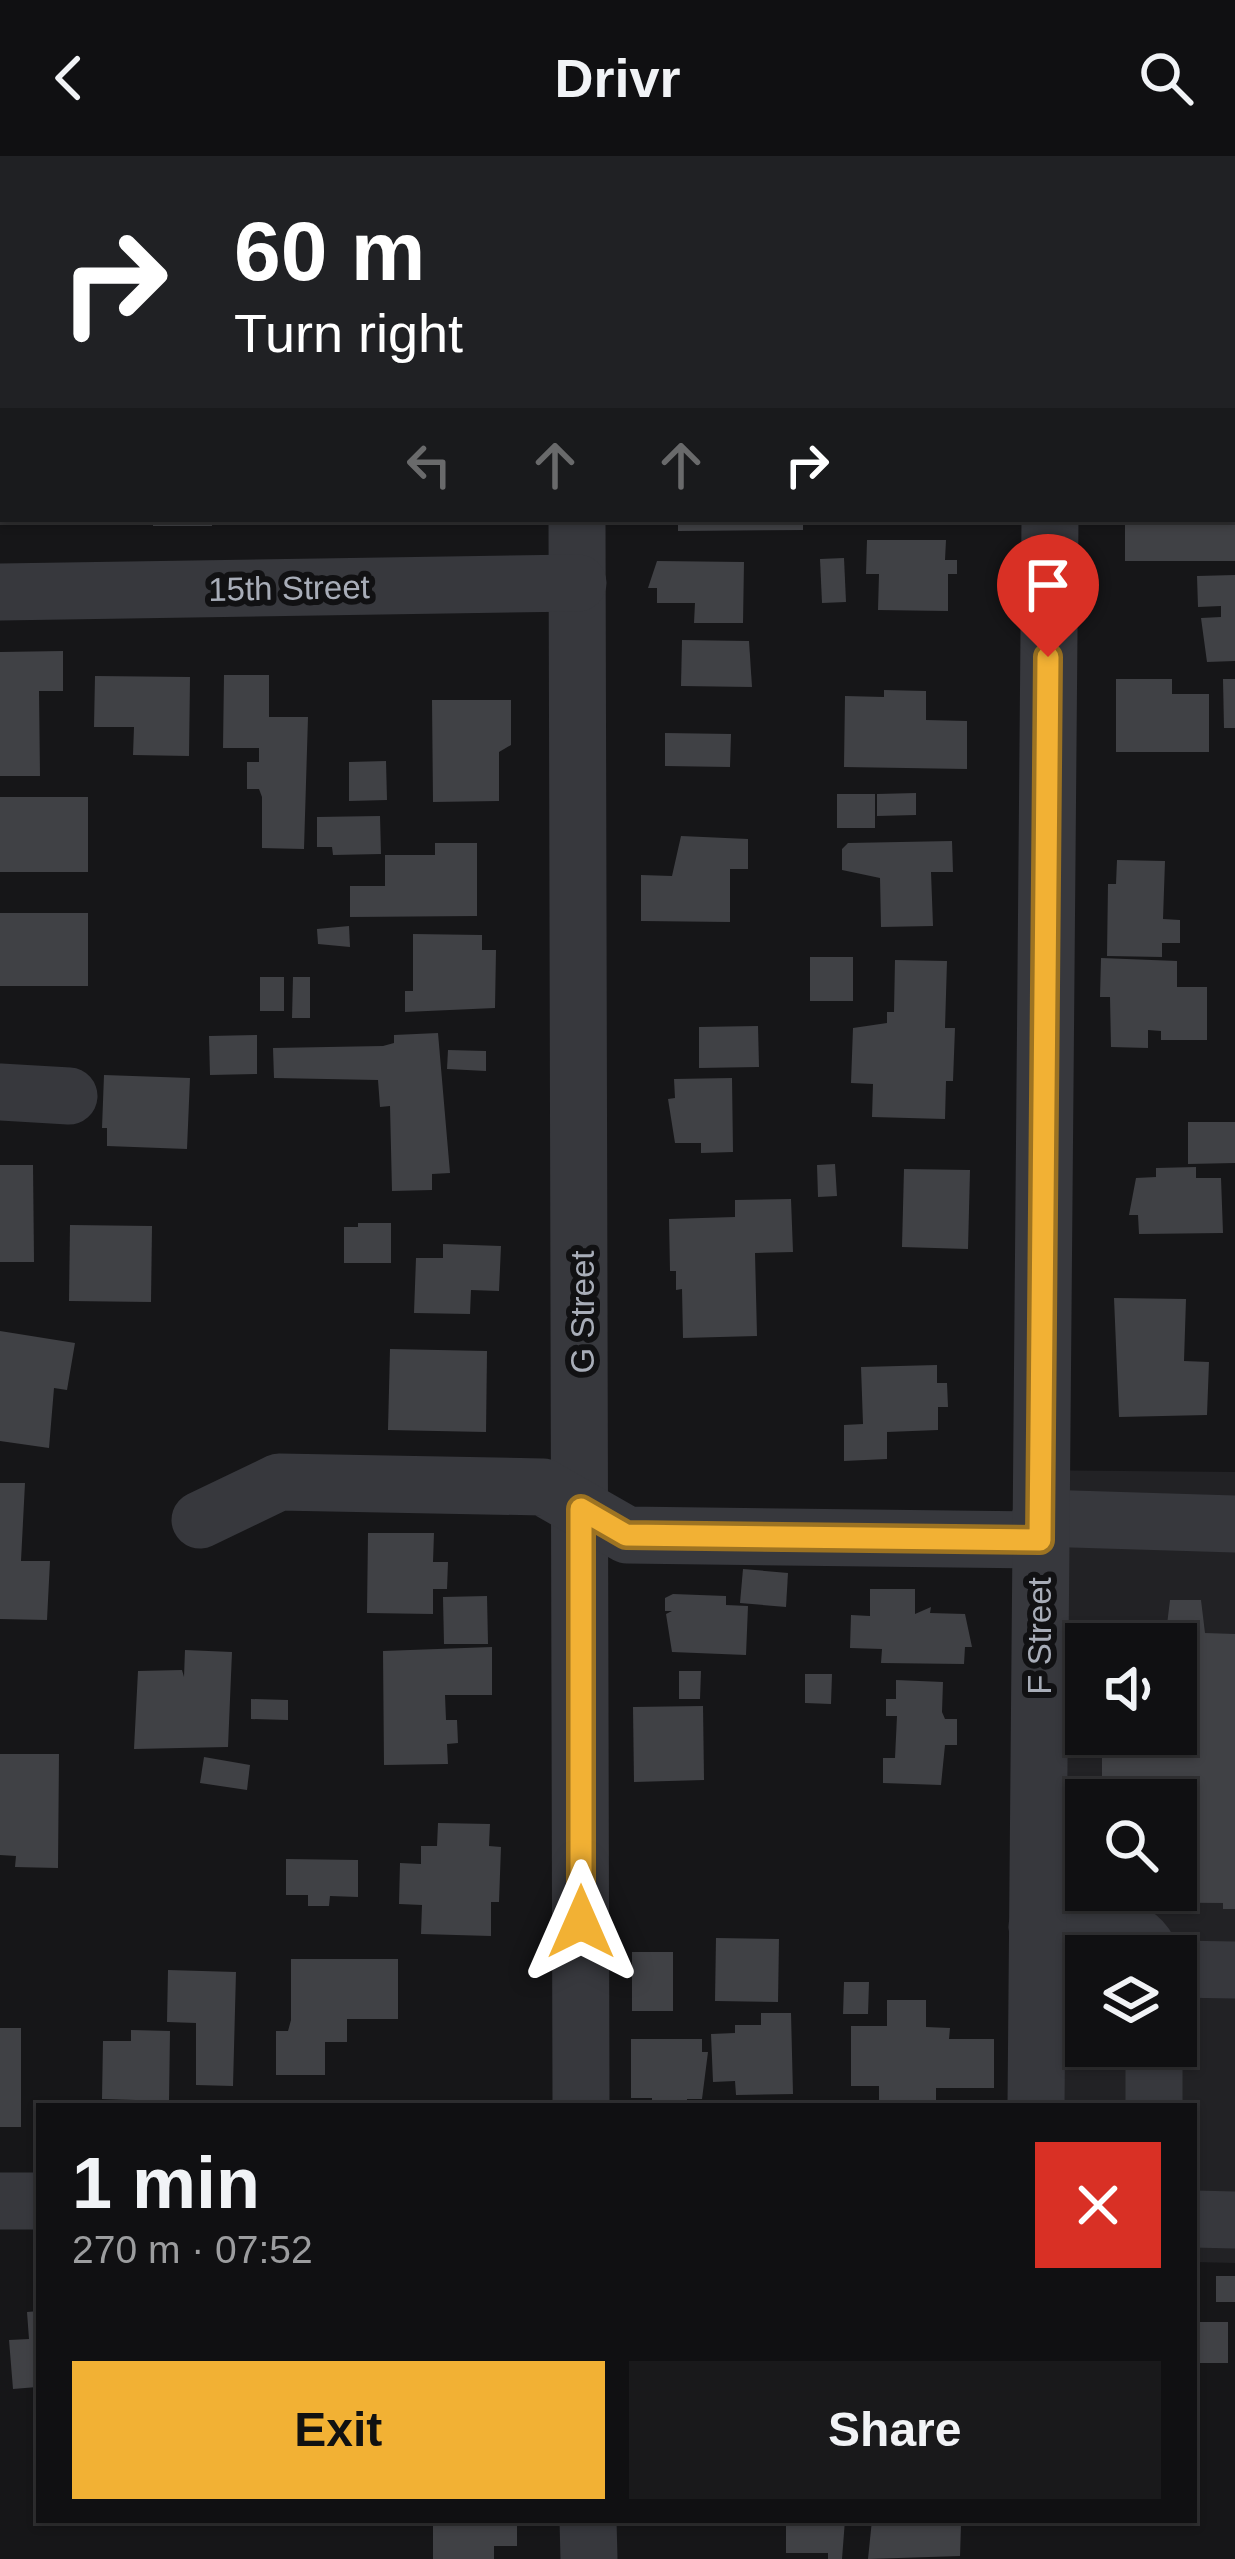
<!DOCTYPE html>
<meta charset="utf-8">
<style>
body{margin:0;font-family:Helvetica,sans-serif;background:#19191b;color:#f1f3f6;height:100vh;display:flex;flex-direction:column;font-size:45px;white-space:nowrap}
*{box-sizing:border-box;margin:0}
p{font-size:39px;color:#9c9d9f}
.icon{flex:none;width:66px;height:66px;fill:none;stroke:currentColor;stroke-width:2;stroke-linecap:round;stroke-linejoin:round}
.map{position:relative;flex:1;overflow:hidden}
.panel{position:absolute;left:36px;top:1947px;width:1161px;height:420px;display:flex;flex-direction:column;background:#101012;border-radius:0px;box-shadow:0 3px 9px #0004,0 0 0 3px #303032}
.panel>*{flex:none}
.top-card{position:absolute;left:0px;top:0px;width:1236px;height:366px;box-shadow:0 3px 9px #0004,0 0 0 3px #303032;background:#202124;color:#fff;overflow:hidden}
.fabs{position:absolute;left:1065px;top:1467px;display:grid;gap:24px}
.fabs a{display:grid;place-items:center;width:132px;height:132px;border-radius:0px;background:#101012;box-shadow:0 3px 9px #0004,0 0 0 3px #303032;font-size:60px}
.pin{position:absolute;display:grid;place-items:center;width:102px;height:102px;color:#fff;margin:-123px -51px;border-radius:50% 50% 50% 0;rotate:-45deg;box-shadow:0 0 12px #0007}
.pin .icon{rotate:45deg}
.me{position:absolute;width:132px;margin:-66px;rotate:0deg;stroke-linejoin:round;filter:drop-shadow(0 0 9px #0008)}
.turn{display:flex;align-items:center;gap:42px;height:252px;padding:0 36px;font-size:54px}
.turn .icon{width:156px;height:156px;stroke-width:2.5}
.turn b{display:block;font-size:84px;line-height:102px}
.lanes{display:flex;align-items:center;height:114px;padding:0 36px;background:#0003;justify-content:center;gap:60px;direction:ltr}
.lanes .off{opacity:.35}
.round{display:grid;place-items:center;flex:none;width:126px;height:126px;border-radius:0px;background:#19191b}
.summary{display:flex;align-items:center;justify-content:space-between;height:204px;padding:0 36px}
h1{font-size:72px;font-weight:800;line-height:90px}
.primary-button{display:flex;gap:24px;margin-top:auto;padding:24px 36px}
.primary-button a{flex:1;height:138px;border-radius:0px;background:#f2b134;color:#111;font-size:48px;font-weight:800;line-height:138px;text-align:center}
.primary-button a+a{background:#19191b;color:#f1f3f6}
header{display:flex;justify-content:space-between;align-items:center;height:156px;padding:0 36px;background:#101012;font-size:54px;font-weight:800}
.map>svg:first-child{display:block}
</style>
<header><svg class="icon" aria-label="back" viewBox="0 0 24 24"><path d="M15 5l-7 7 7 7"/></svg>Drivr<svg class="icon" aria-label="search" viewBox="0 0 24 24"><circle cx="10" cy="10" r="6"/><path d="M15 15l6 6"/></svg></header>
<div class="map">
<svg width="1235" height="2403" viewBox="0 0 1235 2403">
<rect width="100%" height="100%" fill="#161618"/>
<path fill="#222225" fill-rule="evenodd" d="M1015 1314 1235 1316V2107L1194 2106V1950H1020ZM1086 1488H1176V1578H1086ZM1086 1644H1176V1734H1086ZM1086 1800H1176V1890H1086Z"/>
<g fill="#404145">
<rect x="153" y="363" width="59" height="7"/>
<polygon points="678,363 803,363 803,374 678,375"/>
<rect x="1125" y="363" width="110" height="42"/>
<polygon points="867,384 946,384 945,404 957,404 957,418 948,418 948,455 878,454 879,418 866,418"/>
<polygon points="844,402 846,446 822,447 820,403"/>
<polygon points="657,405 744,406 743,467 694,467 695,447 657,447 657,432 648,432"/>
<polygon points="1235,419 1235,505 1207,506 1201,462 1221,461 1221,450 1198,451 1197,420"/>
<polygon points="682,484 749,485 752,531 681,530"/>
<polygon points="63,495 63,535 39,535 40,620 0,620 0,496"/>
<polygon points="224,519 269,519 269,561 308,561 304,693 262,692 262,641 259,633 247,633 247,606 259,606 259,592 223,592"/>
<polygon points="95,520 190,521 189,600 133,599 134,571 94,571"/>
<polygon points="1116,523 1172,523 1172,538 1209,538 1209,596 1116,596"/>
<polygon points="1223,523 1235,523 1235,572 1224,572"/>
<polygon points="884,534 926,535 926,564 967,565 967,613 844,611 845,540 884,541"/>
<polygon points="432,544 511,544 511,589 499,596 499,645 433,646"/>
<polygon points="665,577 731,578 730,611 665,610"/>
<polygon points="386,605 387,644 349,645 349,606"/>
<polygon points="916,637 916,659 877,660 877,638"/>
<rect x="837" y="638" width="38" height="34"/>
<rect x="0" y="641" width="88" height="75"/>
<polygon points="380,660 381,698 333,699 332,691 317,691 317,661"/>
<polygon points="681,680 748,683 748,713 730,713 730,766 641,765 641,719 672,720"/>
<polygon points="952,685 953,716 931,716 933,770 881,771 880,722 842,714 842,693 848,687"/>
<polygon points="435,687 477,687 477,760 350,761 350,730 385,730 385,699 435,699"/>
<polygon points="1117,704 1165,705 1163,763 1180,764 1180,787 1162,787 1162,801 1107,800 1108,728 1116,728"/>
<rect x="0" y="757" width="88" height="73"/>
<polygon points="349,770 350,791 318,788 317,773"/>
<polygon points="413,778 482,779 482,794 496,794 495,852 405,856 405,835 413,835"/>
<rect x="810" y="801" width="43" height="44"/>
<polygon points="1101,802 1177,805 1177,831 1207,831 1207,884 1161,884 1161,875 1148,874 1148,892 1111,891 1110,841 1100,841"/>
<polygon points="895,804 947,805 945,872 955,872 953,925 946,925 945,963 872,961 873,928 851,927 853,872 887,867 887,856 894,856"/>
<rect x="260" y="821" width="24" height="34"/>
<polygon points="293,821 310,821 310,862 292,862"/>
<polygon points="758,870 759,911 699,912 699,871"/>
<polygon points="438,877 450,1017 432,1018 432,1034 392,1035 390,950 380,951 378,924 274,922 273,892 383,890 394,887 394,879"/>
<polygon points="257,879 257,918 210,919 209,880"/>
<polygon points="448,894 486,895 486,915 447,913"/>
<polygon points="104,919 190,922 187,993 107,990 107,972 102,972"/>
<polygon points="732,922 733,996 701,997 701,987 675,987 668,943 675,942 674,923"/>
<polygon points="1188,966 1235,966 1235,1007 1188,1008"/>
<polygon points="835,1008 837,1040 818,1041 817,1009"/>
<polygon points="0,1009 33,1009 34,1106 0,1106"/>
<polygon points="1196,1011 1196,1022 1221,1022 1223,1077 1139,1078 1138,1059 1129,1059 1136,1022 1156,1021 1156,1012"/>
<polygon points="904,1013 970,1014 968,1093 902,1091"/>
<polygon points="791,1043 793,1096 755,1097 757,1180 683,1182 682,1133 676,1134 676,1115 670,1115 669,1063 735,1061 735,1044"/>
<polygon points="358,1067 391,1067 391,1107 344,1107 344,1071 358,1071"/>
<polygon points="70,1069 152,1070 151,1146 69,1145"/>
<polygon points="443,1088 501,1090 499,1135 471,1134 470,1158 414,1157 416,1102 443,1102"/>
<polygon points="1114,1142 1186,1143 1184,1205 1209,1206 1207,1259 1119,1261"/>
<polygon points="0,1175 75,1187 67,1234 54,1232 49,1292 0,1285"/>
<polygon points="390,1193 487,1195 486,1276 388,1274"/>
<polygon points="937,1209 937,1227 947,1227 948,1251 938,1251 938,1274 887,1276 887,1303 844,1305 844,1269 863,1268 861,1211"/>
<polygon points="0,1327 25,1327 21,1405 50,1405 47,1464 0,1463"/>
<polygon points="368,1377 434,1377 433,1406 448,1406 447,1433 433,1433 433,1458 367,1457"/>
<polygon points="743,1413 788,1417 786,1451 740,1447"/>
<polygon points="870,1433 915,1433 915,1458 931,1451 930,1457 965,1458 972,1491 965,1491 964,1508 881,1507 882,1493 850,1492 851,1459 870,1460"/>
<polygon points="673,1438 726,1440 726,1449 748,1450 746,1499 672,1496 666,1458 672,1455 665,1455 665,1442"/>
<polygon points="487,1440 488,1488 444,1488 443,1441"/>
<polygon points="1170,1444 1201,1444 1205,1477 1235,1478 1235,1753 1223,1753 1223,1747 1101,1746 1101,1734 1176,1734 1176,1644 1102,1644 1102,1600 1081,1600 1082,1541 1086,1578 1176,1578 1176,1488 1083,1488 1083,1476 1166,1477"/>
<polygon points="492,1491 492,1539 445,1539 446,1564 457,1564 458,1587 447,1588 448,1608 384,1609 383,1495"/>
<polygon points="185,1494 232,1496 228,1591 134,1593 138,1515 182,1514 184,1521"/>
<polygon points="679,1515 701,1515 700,1543 679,1543"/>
<polygon points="805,1518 832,1518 831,1548 805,1547"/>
<polygon points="896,1524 943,1526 942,1556 945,1563 957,1563 957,1589 945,1589 941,1629 883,1627 883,1602 895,1602 897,1560 886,1560 886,1543 896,1543"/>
<polygon points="251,1543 288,1544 288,1564 251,1563"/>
<polygon points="703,1550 704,1624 634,1626 633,1551"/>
<polygon points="0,1598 59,1598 58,1712 15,1711 16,1700 0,1699"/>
<polygon points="204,1601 250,1609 247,1634 200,1627"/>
<polygon points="438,1667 490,1668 489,1690 501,1691 499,1746 491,1746 491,1780 421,1778 422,1749 399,1748 400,1707 421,1708 421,1690 437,1690"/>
<polygon points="286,1703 358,1704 358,1741 330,1740 329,1750 308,1750 308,1739 286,1739"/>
<polygon points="716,1782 779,1783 778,1846 715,1845"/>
<rect x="632" y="1796" width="41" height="59"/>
<polygon points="291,1803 398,1803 398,1863 347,1863 347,1886 325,1886 325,1919 276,1919 276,1875 288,1875 291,1864"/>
<polygon points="168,1814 236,1816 233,1930 196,1929 196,1867 167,1866"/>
<polygon points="844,1826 869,1826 868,1858 843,1858"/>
<polygon points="887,1844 926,1844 926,1871 950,1872 949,1883 994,1883 994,1932 936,1932 936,1946 879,1946 879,1930 851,1930 851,1870 887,1870"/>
<polygon points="761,1857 791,1857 793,1938 736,1939 735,1925 713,1926 711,1878 735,1877 735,1869 761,1869"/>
<rect x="0" y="1872" width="21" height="99"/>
<polygon points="131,1874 170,1875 169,1945 102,1943 103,1885 131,1885"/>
<polygon points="631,1883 702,1883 702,1896 708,1896 702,1943 687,1943 687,1950 652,1950 652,1942 631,1942"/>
<rect x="1216" y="2120" width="19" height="26"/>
<polygon points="39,2155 37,2231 13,2233 9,2184 29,2183 27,2156"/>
<rect x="1194" y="2166" width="34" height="41"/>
<polygon points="433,2364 517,2364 517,2390 494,2390 494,2403 433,2403"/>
<polygon points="786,2364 845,2364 842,2403 828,2403 828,2397 786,2397"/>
<polygon points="872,2364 956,2364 961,2368 960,2400 868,2403"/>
</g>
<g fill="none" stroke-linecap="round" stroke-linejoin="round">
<g stroke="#37383d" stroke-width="57">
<polyline points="572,0 572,3"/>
<polyline points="1055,3 1055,0"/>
<polyline points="577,363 581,1950"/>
<polyline points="0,436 578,427"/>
<polyline points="0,936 69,940"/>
<polyline points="1040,1362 1235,1368"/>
<polyline points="200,1364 279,1326 543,1331 627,1379 1040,1384"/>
<path d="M1037 1771C1074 1770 1136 1757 1151 1800"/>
<polyline points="1176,1813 1235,1814"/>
<polyline points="1036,1950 1050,363"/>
<polyline points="1154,1950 1154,1890"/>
<polyline points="0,2045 39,2045"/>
<polyline points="1194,2063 1235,2064"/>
<polyline points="588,2364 589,2403"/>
</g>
</g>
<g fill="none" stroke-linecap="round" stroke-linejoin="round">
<g stroke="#9d7322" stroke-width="30">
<polyline id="route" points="581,1766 581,1353 626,1379 1040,1384 1048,501"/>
</g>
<use href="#route" stroke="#f2b134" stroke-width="21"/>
</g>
<g text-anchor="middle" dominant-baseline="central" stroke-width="12" stroke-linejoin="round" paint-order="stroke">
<g font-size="33" fill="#a8adb8" stroke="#111113">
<text transform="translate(289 432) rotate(-1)">15th Street</text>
<text transform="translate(582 1156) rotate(-90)">G Street</text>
<text transform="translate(1039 1480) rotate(-90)">F Street</text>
</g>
</g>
</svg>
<div class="fabs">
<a><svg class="icon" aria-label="sound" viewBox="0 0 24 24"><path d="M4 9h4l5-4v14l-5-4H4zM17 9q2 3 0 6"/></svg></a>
<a><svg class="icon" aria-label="search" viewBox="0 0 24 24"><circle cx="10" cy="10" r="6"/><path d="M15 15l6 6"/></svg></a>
<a><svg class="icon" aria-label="layers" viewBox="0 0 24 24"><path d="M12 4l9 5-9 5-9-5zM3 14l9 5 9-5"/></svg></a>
</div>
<div class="pin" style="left:1048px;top:501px;background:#d93025"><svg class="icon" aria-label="arrive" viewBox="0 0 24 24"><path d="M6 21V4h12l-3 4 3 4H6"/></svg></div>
<svg class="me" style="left:581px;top:1766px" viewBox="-20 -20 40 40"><path d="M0-17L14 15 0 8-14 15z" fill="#f2b134" stroke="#fff" stroke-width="4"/></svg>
<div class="top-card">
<div class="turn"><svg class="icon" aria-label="right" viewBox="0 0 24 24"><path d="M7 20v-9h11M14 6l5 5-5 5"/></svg><div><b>60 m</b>Turn right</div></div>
<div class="lanes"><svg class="icon off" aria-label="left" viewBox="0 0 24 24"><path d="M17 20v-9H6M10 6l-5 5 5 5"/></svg><svg class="icon off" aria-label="ahead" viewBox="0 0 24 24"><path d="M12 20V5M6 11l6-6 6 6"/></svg><svg class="icon off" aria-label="ahead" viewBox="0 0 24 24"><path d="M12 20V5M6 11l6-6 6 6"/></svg><svg class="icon" aria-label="right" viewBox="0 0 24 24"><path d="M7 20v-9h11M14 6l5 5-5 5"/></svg></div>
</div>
<section class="panel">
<div class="summary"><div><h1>1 min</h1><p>270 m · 07:52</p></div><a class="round" style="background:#d93025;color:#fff"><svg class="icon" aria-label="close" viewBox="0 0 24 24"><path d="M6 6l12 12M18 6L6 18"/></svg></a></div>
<div class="primary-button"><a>Exit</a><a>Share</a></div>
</section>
</div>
